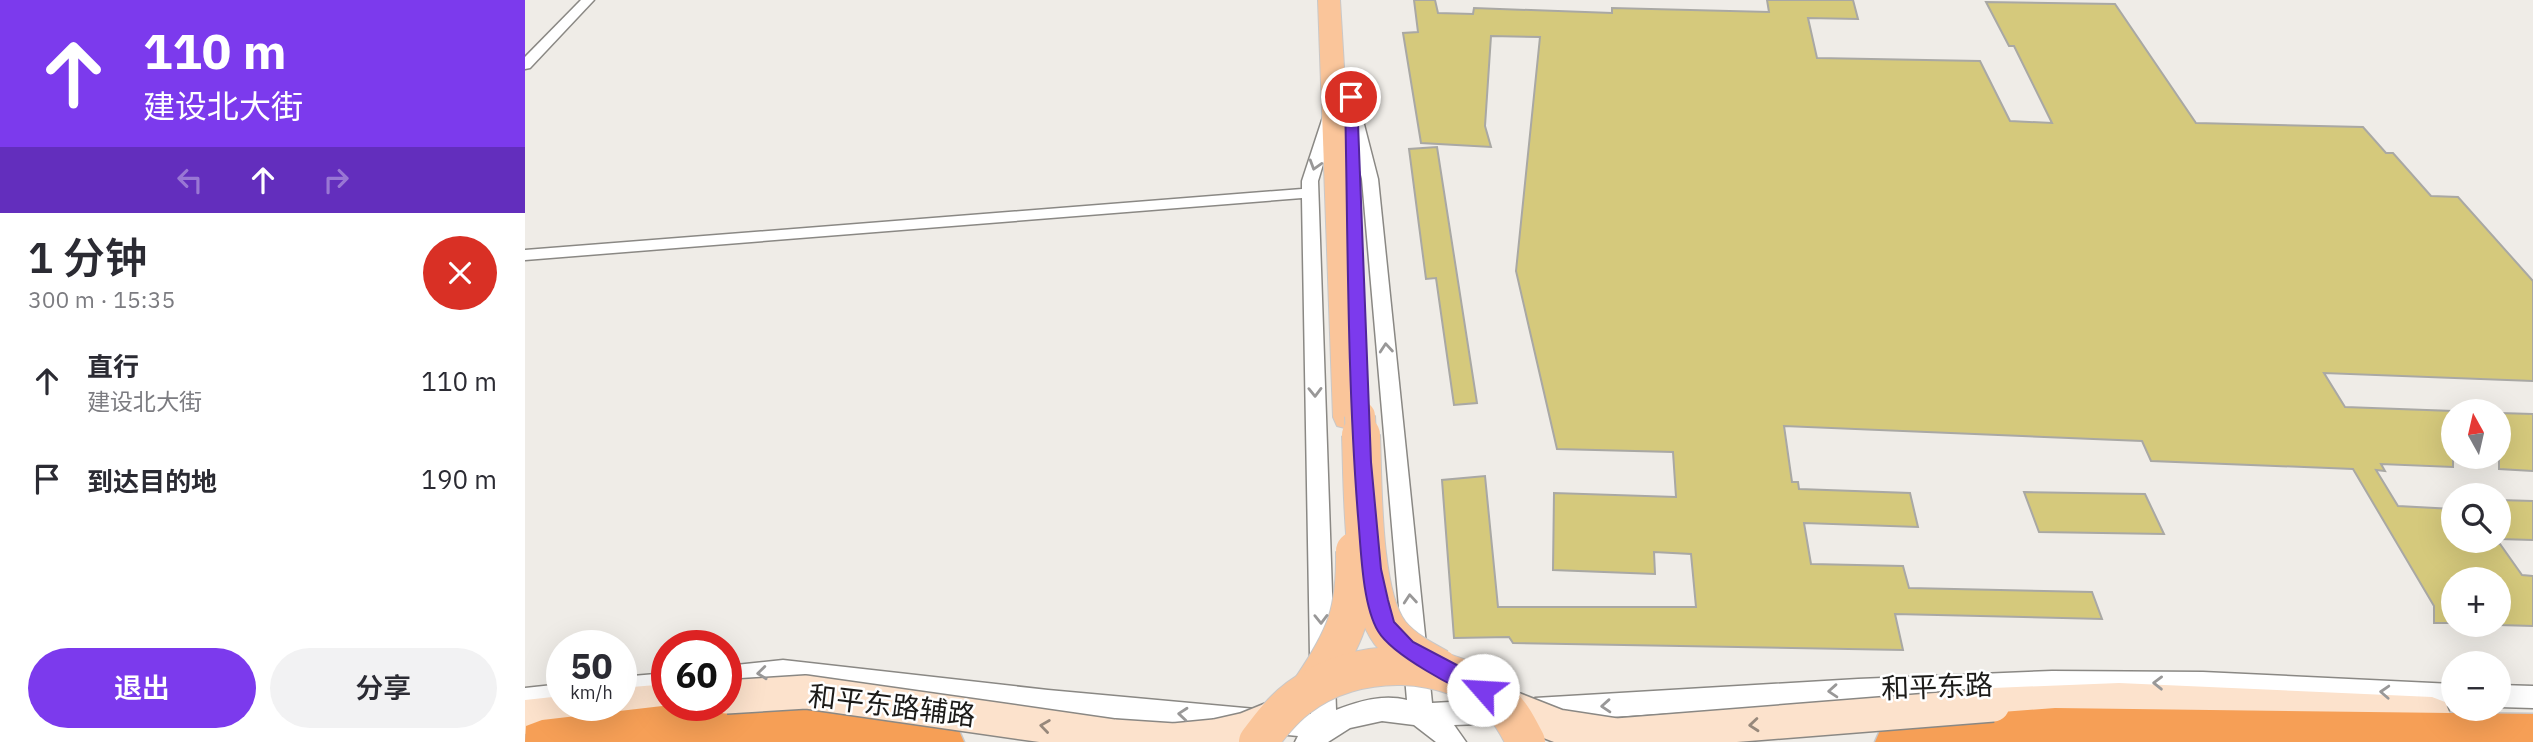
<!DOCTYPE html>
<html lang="zh">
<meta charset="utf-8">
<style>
body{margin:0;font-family:"IBM Plex Sans","Noto Sans SC",sans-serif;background:#f2f2f3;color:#2b2b33;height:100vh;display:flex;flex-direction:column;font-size:26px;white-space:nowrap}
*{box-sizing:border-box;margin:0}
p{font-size:23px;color:#7c7c81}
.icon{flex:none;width:38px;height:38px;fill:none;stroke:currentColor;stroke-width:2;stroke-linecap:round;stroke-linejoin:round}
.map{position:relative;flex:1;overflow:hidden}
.panel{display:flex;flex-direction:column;background:#fff;width:525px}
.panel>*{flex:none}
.banner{background:#7c3aed;color:#fff;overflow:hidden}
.needle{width:46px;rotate:352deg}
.fabs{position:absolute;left:1916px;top:399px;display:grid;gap:14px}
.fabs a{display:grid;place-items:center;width:70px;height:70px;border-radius:50%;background:#fff;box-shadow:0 7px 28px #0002;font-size:35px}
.speed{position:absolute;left:21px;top:630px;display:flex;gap:14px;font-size:35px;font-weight:700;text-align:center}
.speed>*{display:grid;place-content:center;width:91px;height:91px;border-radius:50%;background:#fff;box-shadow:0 7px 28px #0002;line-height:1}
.speed small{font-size:18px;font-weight:400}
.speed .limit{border:10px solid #d22;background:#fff;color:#111}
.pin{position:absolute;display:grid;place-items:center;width:60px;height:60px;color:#fff;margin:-30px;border:4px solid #fff;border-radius:50%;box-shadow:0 2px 7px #0007}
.me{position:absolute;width:77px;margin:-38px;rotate:296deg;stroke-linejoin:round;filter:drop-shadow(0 0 5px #0008)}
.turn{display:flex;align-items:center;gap:24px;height:147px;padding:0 28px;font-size:32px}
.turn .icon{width:91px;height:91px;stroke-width:2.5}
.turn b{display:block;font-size:49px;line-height:60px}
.lanes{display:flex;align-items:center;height:66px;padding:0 28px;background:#0003;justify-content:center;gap:35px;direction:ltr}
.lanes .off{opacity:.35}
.round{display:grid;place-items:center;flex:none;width:74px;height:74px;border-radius:37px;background:#f2f2f3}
.headline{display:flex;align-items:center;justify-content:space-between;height:119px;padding:0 28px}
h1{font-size:42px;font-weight:600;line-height:52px}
.primary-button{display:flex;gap:14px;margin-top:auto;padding:14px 28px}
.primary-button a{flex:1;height:80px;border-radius:42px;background:#7c3aed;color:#fff;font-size:28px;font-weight:600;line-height:80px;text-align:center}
.primary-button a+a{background:#f2f2f3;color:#2b2b33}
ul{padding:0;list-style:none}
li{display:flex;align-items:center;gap:21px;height:98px;padding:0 28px}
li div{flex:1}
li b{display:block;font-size:26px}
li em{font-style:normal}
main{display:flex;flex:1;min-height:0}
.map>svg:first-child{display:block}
</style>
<main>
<section class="panel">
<div class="banner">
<div class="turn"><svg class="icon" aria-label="ahead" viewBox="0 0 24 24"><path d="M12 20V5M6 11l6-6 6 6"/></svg><div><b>110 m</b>建设北大街</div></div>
<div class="lanes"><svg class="icon off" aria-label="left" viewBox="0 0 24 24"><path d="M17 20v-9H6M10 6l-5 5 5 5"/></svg><svg class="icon" aria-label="ahead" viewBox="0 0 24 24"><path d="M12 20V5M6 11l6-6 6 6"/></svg><svg class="icon off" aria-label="right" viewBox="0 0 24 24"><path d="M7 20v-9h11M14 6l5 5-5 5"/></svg></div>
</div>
<div class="headline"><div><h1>1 分钟</h1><p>300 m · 15:35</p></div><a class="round" style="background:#d93025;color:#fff"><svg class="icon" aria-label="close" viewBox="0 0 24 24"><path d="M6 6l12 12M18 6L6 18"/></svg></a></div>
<ul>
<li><svg class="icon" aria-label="ahead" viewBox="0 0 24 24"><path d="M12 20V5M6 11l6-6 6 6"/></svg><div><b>直行</b><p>建设北大街</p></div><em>110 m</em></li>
<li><svg class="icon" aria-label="arrive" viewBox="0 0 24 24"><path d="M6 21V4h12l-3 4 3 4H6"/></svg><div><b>到达目的地</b></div><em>190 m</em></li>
</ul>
<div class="primary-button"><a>退出</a><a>分享</a></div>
</section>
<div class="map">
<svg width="2008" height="742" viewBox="0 0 2008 742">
<rect width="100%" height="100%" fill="#efece7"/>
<g fill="#d5c97c" stroke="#a9a8a4" stroke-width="2">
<polygon points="889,0 910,0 913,13 948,14 949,8 1087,13 1087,8 1244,12 1242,0 1328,0 1333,19 1283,18 1292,58 1455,61 1485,121 1527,123 1489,46 1484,46 1461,2 1590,4 1671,123 1838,127 1861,153 1868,153 1906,196 1933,197 2008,281 2008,381 1799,373 1820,407 1928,411 1928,467 1856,464 1860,471 1851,470 1873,506 1928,509 1928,543 1975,544 1997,575 2008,576 2008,626 1974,625 1974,579 1928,579 1928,623 1909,623 1909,606 1828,469 1626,461 1617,441 1259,426 1267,482 1273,482 1274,489 1385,493 1393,527 1279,523 1286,564 1378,566 1384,588 1567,592 1577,619 1370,614 1378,650 988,643 984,637 929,638 917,480 960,476 973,607 1171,607 1166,554 1129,552 1130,574 1028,570 1029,493 1151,497 1148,452 1032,449 991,271 1015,37 966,36 960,126 966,147 896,143 878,33 893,32"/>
<polygon points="912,147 952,403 929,405 911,278 901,279 884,149"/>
<polygon points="1974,413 2008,414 2008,471 1974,469"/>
<polygon points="1499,492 1620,494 1639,534 1514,532"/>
<polygon points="1974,500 2008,501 2008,540 1974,539"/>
</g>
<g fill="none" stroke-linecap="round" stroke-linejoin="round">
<g stroke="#8a8884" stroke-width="3">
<g id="street">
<polygon points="56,0 69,0 5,68 0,69 0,57"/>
<path d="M826 97 833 101 853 179 907 703 980 699 989 703 993 711 989 719 980 723 929 725 941 742H911L889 725 857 721 825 728 803 742H770L773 736 523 712 258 682 201 688V666L258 660 523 690 786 714 777 198 0 260V250L777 189V181L799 114 806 110 813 114 793 181 811 710C834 701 858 694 882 700L837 179 819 101Z"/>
<polygon points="1527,671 1678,672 1928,684 1928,706 1678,695 1527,693 1333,701 1010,722 1001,718 997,710 1001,702 1010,698 1333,679"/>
<polygon points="142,673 142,695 96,699 96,677"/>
<polygon points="37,684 37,705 40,705 0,710 0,688"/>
<polygon points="1974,685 2008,686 2008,708 1974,707"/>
</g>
</g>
<g stroke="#8a8884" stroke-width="3">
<g id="secondary">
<polygon points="1594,683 1907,697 1920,702 1925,714 1920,726 1907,731 1594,717 1468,722 1455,717 1450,705 1455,693 1468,688"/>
<polygon points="142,684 142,705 158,705 155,713 142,718 0,734 0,700 37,696 37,705 96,705 96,688"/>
</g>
</g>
<g stroke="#c9c8c8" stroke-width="2">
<polygon id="primary" points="793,0 815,0 840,417 836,426 824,429 812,426 808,417"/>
</g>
<g stroke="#c9c8c8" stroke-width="3">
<g id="highway">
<polygon points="201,703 416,720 432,726 439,742 0,742 1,726 17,720 146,705"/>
<polygon points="1530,708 2008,714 2008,742 1350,742 1357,726 1373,720"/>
</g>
</g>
<use href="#street" fill="#fff" fill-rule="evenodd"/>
<use href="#secondary" fill="#fce2cc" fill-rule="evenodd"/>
<use href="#primary" fill="#fac59a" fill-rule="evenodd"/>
<use href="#highway" fill="#f69f56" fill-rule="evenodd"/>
<g stroke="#8a8884" stroke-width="36" stroke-linecap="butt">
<g id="secondary-bridge">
<polyline points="201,697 281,692 589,736 649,740 690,736 721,729 753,716"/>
<polyline points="977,704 1033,726 1092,735 1468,705"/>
</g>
</g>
<g stroke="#c9c8c8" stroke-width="32" stroke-linecap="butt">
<polyline id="primary-bridge-far1" points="835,416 836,437"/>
</g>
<g stroke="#c9c8c8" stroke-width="40" stroke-linecap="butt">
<g id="primary-bridge">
<path d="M836 435C838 484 836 595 865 633 878 649 897 659 914 668"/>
<path d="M787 687C821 637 831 612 830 551"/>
<path d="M733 742C745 726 757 710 773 698 830 654 925 654 978 706 988 716 994 729 1001 742"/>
</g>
</g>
<use href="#secondary-bridge" stroke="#fce2cc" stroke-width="33"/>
<use href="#primary-bridge-far1" stroke="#fac59a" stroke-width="30"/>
<use href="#primary-bridge" stroke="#fac59a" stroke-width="38"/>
</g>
<defs><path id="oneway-chevron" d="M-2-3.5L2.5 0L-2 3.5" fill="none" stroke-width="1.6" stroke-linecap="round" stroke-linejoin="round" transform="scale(1.75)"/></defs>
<g stroke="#999898">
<use href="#oneway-chevron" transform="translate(790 165) rotate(107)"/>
<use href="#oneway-chevron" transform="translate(861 348) rotate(-95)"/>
<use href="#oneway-chevron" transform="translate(790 392) rotate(89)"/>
<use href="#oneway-chevron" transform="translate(885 599) rotate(-95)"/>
<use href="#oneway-chevron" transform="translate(796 619) rotate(89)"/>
<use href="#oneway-chevron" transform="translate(237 673) rotate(174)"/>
<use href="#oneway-chevron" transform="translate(1633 683) rotate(-179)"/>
<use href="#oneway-chevron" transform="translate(1308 691) rotate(176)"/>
<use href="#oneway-chevron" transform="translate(1860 692) rotate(-177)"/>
<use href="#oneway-chevron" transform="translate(1081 706) rotate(176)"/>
<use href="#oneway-chevron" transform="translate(658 714) rotate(-175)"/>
</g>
<g stroke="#97887b">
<use href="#oneway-chevron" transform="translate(1229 725) rotate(175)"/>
<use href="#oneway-chevron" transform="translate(520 726) rotate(-172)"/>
</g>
<path fill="#7c3aed" stroke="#51269a" stroke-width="2" d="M826 93 832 97 846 462 856 569 863 600 869 622 888 642 966 683 969 690 966 696 958 699C931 689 867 655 853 631 837 604 836 548 833 516 822 377 823 236 820 97Z"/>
<g text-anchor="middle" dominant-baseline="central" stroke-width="5" stroke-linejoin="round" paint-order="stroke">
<g font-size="28" fill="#1c1b19" stroke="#fff">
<text transform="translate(1412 686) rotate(-2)">和平东路</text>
<text transform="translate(367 705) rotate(7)">和平东路辅路</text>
</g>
</g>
</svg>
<div class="fabs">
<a><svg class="needle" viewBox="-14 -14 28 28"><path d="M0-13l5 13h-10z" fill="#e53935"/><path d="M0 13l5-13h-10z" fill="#7c7c81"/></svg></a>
<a><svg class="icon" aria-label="search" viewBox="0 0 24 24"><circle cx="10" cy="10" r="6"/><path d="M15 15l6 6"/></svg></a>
<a>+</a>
<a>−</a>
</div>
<div class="speed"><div>50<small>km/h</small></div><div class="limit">60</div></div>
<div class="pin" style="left:826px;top:97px;background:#d93025"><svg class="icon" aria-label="arrive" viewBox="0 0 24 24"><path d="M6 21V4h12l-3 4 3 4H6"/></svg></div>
<svg class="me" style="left:958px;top:690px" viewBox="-20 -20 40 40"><circle r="19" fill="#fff"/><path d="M0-13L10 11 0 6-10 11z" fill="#7c3aed"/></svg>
</div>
</main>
